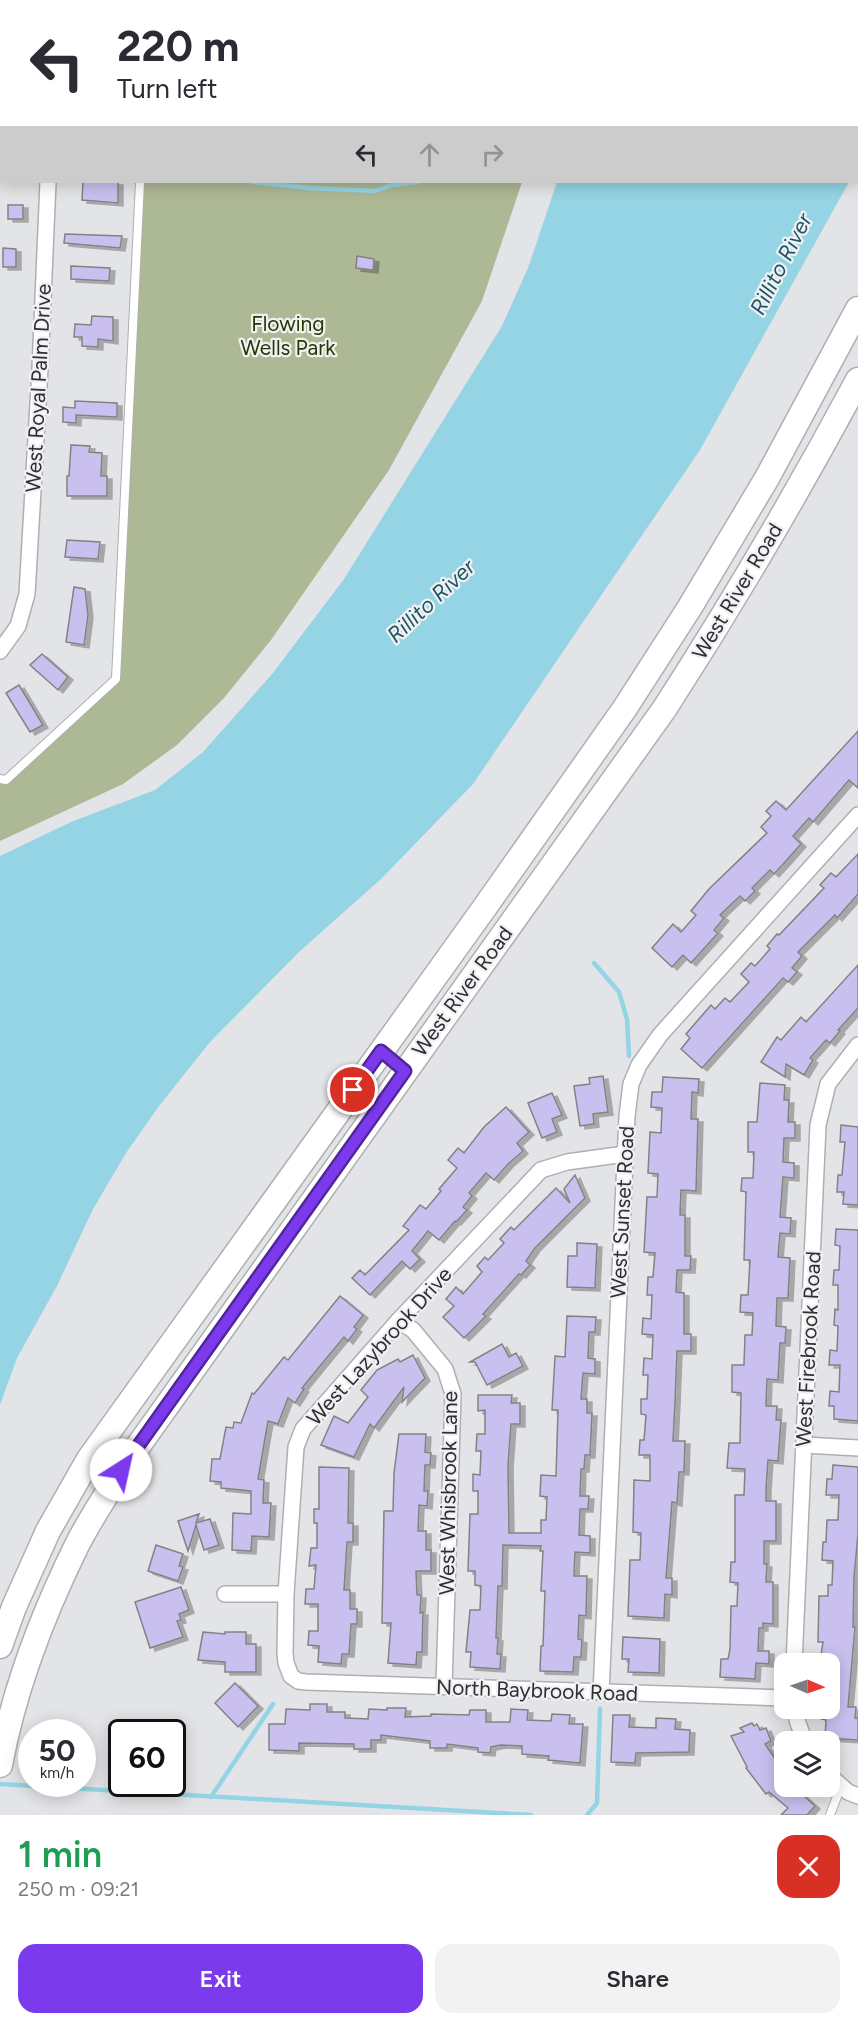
<!DOCTYPE html>
<meta charset="utf-8">
<style>
body{margin:0;font-family:Figtree,sans-serif;background:#f2f2f3;color:#2b2b33;height:100vh;display:flex;flex-direction:column;font-size:22px;white-space:nowrap}
*{box-sizing:border-box;margin:0}
p{font-size:20px;color:#7c7c81}
.icon{flex:none;width:33px;height:33px;fill:none;stroke:currentColor;stroke-width:2;stroke-linecap:round;stroke-linejoin:round}
.map{position:relative;height:1815px;overflow:hidden}
.details{display:flex;flex-direction:column;background:#fff;flex:1}
.details>*{flex:none}
.guide{position:absolute;left:0px;top:0px;width:858px;height:183px;box-shadow:0 3px 15px #0003;background:#fff;color:#2b2b33;overflow:hidden}
.needle{width:39px;rotate:92deg}
.tools{position:absolute;left:774px;top:1653px;display:grid;gap:12px}
.tools a{display:grid;place-items:center;width:66px;height:66px;border-radius:12px;background:#fff;box-shadow:0 3px 15px #0003;font-size:30px}
.speed{position:absolute;left:18px;top:1719px;display:flex;gap:12px;font-size:30px;font-weight:700;text-align:center}
.speed>*{display:grid;place-content:center;width:78px;height:78px;border-radius:50%;background:#fff;box-shadow:0 3px 15px #0003;line-height:1}
.speed small{font-size:15px;font-weight:400}
.speed .limit{border:3px solid #111;border-radius:9px;background:#fff;color:#111}
.pin{position:absolute;display:grid;place-items:center;width:51px;height:51px;color:#fff;margin:-26px;border:3px solid #fff;border-radius:50%;box-shadow:0 2px 6px #0007}
.me{position:absolute;width:66px;margin:-33px;rotate:35deg;stroke-linejoin:round;filter:drop-shadow(0 0 4px #0008)}
.turn{display:flex;align-items:center;gap:21px;height:126px;padding:0 18px;font-size:27px}
.turn .icon{width:78px;height:78px;stroke-width:2.5}
.turn b{display:block;font-size:42px;line-height:51px}
.lanes{display:flex;align-items:center;height:57px;padding:0 18px;background:#0003;justify-content:center;gap:30px;direction:ltr}
.lanes .off{opacity:.35}
.round{display:grid;place-items:center;flex:none;width:63px;height:63px;border-radius:18px;background:#f2f2f3}
.head{display:flex;align-items:center;justify-content:space-between;height:102px;padding:0 18px}
h1{font-size:36px;font-weight:600;line-height:45px;color:#1e9e55}
.primary-button{display:flex;gap:12px;margin-top:auto;padding:12px 18px}
.primary-button a{flex:1;height:69px;border-radius:18px;background:#7c3aed;color:#fff;font-size:24px;font-weight:600;line-height:69px;text-align:center}
.primary-button a+a{background:#f2f2f3;color:#2b2b33}
.map>svg:first-child{display:block}
</style>
<div class="map">
<svg width="858" height="1815" viewBox="0 0 858 1815">
<defs>
<filter id="shadow"><feDropShadow dx="5" dy="3" stdDeviation="0" flood-color="#0004"/></filter>
</defs>
<rect width="100%" height="100%" fill="#e3e4e7"/>
<polygon fill="#adb895" points="142,182 522,182 482,301 389,470 271,640 224,698 177,745 123,784 0,841 0,783 9,783 120,681"/>
<g fill="#95d4e4">
<polygon points="622,0 858,0 858,166 857,168 856,2 622,1"/>
<polygon points="557,182 849,182 700,450 473,784 382,878 299,952 210,1042 159,1106 126,1153 92,1211 58,1284 17,1358 0,1405 0,856 71,822 155,790 203,752 273,673 344,579 502,326 528,268"/>
</g>
<g fill="none" stroke-linecap="round" stroke-linejoin="round">
<g stroke="#95d4e4" stroke-width="4.5">
<polyline points="0,152 2,152"/>
<polyline points="252,182 310,188 375,191 392,185 417,182"/>
<polyline points="594,963 619,992 627,1019 629,1056"/>
<polyline points="0,1784 531,1815"/>
<polyline points="211,1797 273,1704"/>
<polyline points="587,1815 597,1803 600,1709"/>
</g>
</g>
<g fill="#c9c0f0" stroke="#828284" stroke-width="1.5" filter="url(#shadow)">
<polygon points="83,182 118,182 118,203 82,200"/>
<rect x="8" y="205" width="15" height="14"/>
<polygon points="65,234 122,236 120,248 64,243"/>
<polygon points="3,248 16,249 16,267 3,267"/>
<polygon points="357,256 374,259 373,270 356,268"/>
<polygon points="71,266 110,268 109,281 71,279"/>
<polygon points="92,316 113,317 113,341 98,339 98,347 82,346 82,337 74,337 75,324 91,325"/>
<polygon points="75,401 117,403 117,417 76,415 76,423 63,422 63,407 75,408"/>
<polygon points="71,445 90,446 89,452 102,453 101,476 107,476 107,496 67,496 67,476 69,476"/>
<polygon points="67,540 100,542 98,559 65,557"/>
<polygon points="74,587 85,589 88,615 84,645 66,642"/>
<polygon points="42,654 68,677 58,690 30,665"/>
<polygon points="19,685 43,725 30,732 6,693"/>
<polygon points="858,731 858,788 849,780 813,822 809,818 793,836 801,844 785,862 774,874 770,870 752,888 755,891 745,901 740,896 720,915 724,918 714,930 718,933 691,963 683,955 672,967 652,948 673,924 681,932 696,915 691,911 709,889 767,833 761,827 771,816 766,811 776,801 786,810"/>
<polygon points="858,854 858,894 837,918 835,915 798,952 802,956 792,968 797,972 788,982 783,978 702,1068 681,1049 690,1038 686,1034 711,1005 715,1009 725,998 730,1002 749,982 741,974 751,963 755,966 770,949 767,946 777,934 779,935 824,888 820,885 831,873 836,877"/>
<polygon points="858,965 858,1008 838,1030 840,1031 830,1043 826,1040 810,1058 813,1060 804,1075 786,1064 785,1077 761,1062 777,1037 781,1040 801,1017 806,1022"/>
<polygon points="603,1076 608,1112 593,1114 594,1124 580,1126 574,1086 590,1084 589,1078"/>
<polygon points="663,1077 699,1079 698,1093 692,1092 691,1119 698,1119 696,1191 681,1190 680,1215 685,1215 685,1256 691,1256 690,1270 677,1270 676,1292 684,1293 684,1334 691,1334 691,1351 677,1351 675,1402 673,1441 685,1441 684,1472 679,1472 677,1503 672,1502 666,1578 672,1578 672,1595 665,1594 664,1618 628,1616 630,1560 640,1560 641,1533 633,1532 634,1480 650,1481 650,1455 639,1455 640,1440 644,1440 646,1415 641,1414 641,1399 647,1399 648,1375 643,1375 644,1358 652,1359 653,1335 642,1334 643,1318 651,1319 652,1295 647,1295 648,1277 653,1277 655,1253 644,1252 647,1197 657,1197 658,1174 648,1173 650,1132 661,1133 662,1108 651,1107 652,1092 662,1092"/>
<polygon points="760,1083 785,1085 784,1100 789,1100 788,1122 795,1122 795,1138 784,1138 783,1162 794,1163 794,1178 783,1177 780,1217 791,1218 790,1234 780,1233 778,1257 790,1258 788,1298 777,1298 776,1326 786,1327 785,1343 780,1343 778,1380 767,1379 766,1406 777,1406 776,1420 781,1420 778,1461 768,1460 766,1488 766,1501 776,1501 776,1541 764,1541 764,1564 767,1564 766,1582 773,1582 773,1624 763,1623 763,1628 759,1628 758,1651 769,1651 769,1664 756,1663 755,1679 720,1677 721,1659 728,1659 730,1649 731,1606 737,1606 738,1583 730,1582 731,1562 735,1562 735,1495 744,1495 745,1469 727,1468 729,1443 740,1443 741,1393 732,1392 732,1365 744,1365 745,1335 752,1335 753,1313 740,1312 741,1295 748,1295 750,1260 744,1260 746,1192 741,1191 742,1178 753,1178 754,1152 748,1152 748,1122 757,1122"/>
<polygon points="552,1093 562,1115 552,1119 557,1132 542,1138 528,1103"/>
<polygon points="506,1107 529,1132 517,1143 523,1151 508,1164 494,1180 486,1173 469,1193 472,1196 463,1207 467,1210 456,1222 455,1221 439,1240 428,1231 412,1251 420,1259 410,1269 402,1261 370,1295 352,1278 360,1270 365,1275 409,1230 403,1226 420,1205 426,1209 441,1191 439,1189 457,1168 448,1160 458,1148 464,1153 484,1127"/>
<polygon points="841,1125 858,1127 858,1205 843,1204 844,1192 837,1192 838,1175 842,1175 845,1142 840,1142"/>
<polygon points="575,1175 585,1198 535,1248 526,1261 530,1265 521,1275 519,1274 483,1314 486,1316 464,1338 443,1317 454,1306 446,1299 456,1287 463,1294 482,1272 477,1266 485,1257 488,1260 504,1243 500,1239 511,1227 514,1230 556,1188 570,1203 564,1189"/>
<polygon points="836,1229 858,1230 858,1421 834,1419 834,1406 829,1406 830,1391 839,1392 840,1365 829,1365 830,1350 837,1351 838,1326 834,1325 835,1309 838,1310 838,1285 833,1285 834,1270 839,1270 840,1246 835,1245"/>
<polygon points="577,1243 597,1244 595,1288 567,1287 568,1256 577,1256"/>
<polygon points="340,1296 363,1315 354,1327 357,1329 348,1341 344,1337 320,1366 302,1388 304,1389 295,1403 288,1398 278,1424 268,1421 258,1479 264,1480 263,1503 271,1503 269,1537 252,1536 251,1551 232,1550 233,1513 251,1514 251,1491 221,1488 221,1482 210,1481 212,1459 220,1459 226,1427 233,1428 234,1422 241,1423 252,1393 254,1394 284,1357 288,1360"/>
<polygon points="567,1316 596,1317 595,1332 589,1332 588,1358 595,1359 595,1374 583,1373 581,1399 587,1399 587,1413 592,1413 590,1455 585,1455 584,1469 581,1469 580,1496 589,1496 588,1509 580,1509 579,1535 590,1536 590,1553 575,1552 574,1576 587,1576 586,1616 579,1615 578,1639 582,1640 581,1657 574,1657 573,1672 540,1671 541,1646 543,1646 545,1591 541,1591 543,1551 540,1551 541,1546 503,1545 502,1586 498,1586 496,1638 498,1638 497,1654 501,1654 500,1669 470,1667 471,1652 466,1652 470,1610 480,1610 481,1586 475,1585 475,1571 468,1571 470,1514 478,1514 478,1491 473,1491 473,1474 480,1475 481,1451 476,1451 477,1434 485,1434 485,1410 478,1411 478,1395 512,1395 511,1403 520,1403 520,1424 511,1424 508,1465 509,1533 541,1533 541,1520 546,1520 547,1497 540,1496 541,1475 556,1476 558,1410 552,1410 555,1356 565,1357"/>
<polygon points="502,1344 509,1357 516,1353 523,1366 487,1385 475,1362 470,1362"/>
<polygon points="413,1355 425,1378 402,1402 404,1387 374,1428 370,1424 354,1457 321,1445 334,1416 348,1423 368,1397 361,1390 377,1370 398,1359 400,1362"/>
<polygon points="399,1434 426,1434 425,1452 431,1453 430,1465 425,1465 424,1491 428,1491 427,1506 419,1505 418,1531 426,1531 426,1550 431,1550 431,1571 416,1571 417,1595 421,1595 420,1613 423,1612 422,1652 417,1652 416,1665 388,1663 391,1623 382,1623 384,1511 393,1511 394,1473"/>
<polygon points="833,1465 858,1467 858,1534 854,1577 853,1627 855,1627 848,1707 856,1707 855,1718 858,1718 858,1740 825,1738 826,1720 821,1719 821,1708 830,1708 830,1656 821,1655 823,1642 818,1642 819,1596 828,1596 828,1585 832,1585 833,1561 822,1560 823,1542 826,1542 827,1520 838,1520 839,1495 826,1495 827,1479 832,1479"/>
<polygon points="319,1467 349,1468 348,1523 353,1523 353,1542 347,1542 344,1590 350,1590 350,1609 357,1609 357,1624 351,1624 349,1654 342,1654 341,1664 318,1662 319,1646 308,1645 309,1631 318,1631 318,1604 305,1604 306,1589 314,1589 316,1565 309,1566 311,1548 317,1548 317,1523 314,1523 314,1509 319,1509"/>
<polygon points="199,1514 196,1523 210,1519 219,1545 204,1550 196,1525 188,1551 178,1521"/>
<polygon points="156,1545 183,1554 179,1566 183,1567 178,1581 148,1571"/>
<polygon points="181,1587 189,1610 179,1614 181,1620 177,1621 183,1637 150,1648 135,1602"/>
<polygon points="203,1632 225,1634 225,1632 246,1632 246,1644 256,1644 256,1672 225,1672 225,1662 198,1660"/>
<polygon points="623,1637 660,1639 659,1673 628,1672 629,1659 622,1659"/>
<polygon points="235,1683 258,1706 238,1727 215,1703"/>
<polygon points="310,1704 327,1704 327,1712 345,1712 345,1718 368,1719 369,1709 387,1710 387,1708 406,1708 405,1717 431,1716 431,1714 469,1715 470,1710 486,1710 486,1722 510,1722 511,1709 528,1710 527,1720 551,1721 552,1714 570,1715 569,1724 583,1724 580,1763 548,1760 549,1756 522,1754 522,1746 501,1745 491,1747 490,1753 478,1752 478,1748 447,1744 447,1748 430,1748 430,1741 381,1735 381,1740 371,1740 371,1749 354,1749 354,1744 299,1743 299,1751 269,1750 269,1724 285,1724 286,1709 310,1710"/>
<polygon points="613,1715 630,1715 629,1727 656,1728 656,1718 676,1719 675,1729 690,1730 689,1752 636,1753 635,1763 611,1762"/>
<polygon points="752,1723 754,1726 757,1724 760,1730 766,1728 771,1741 765,1744 780,1766 784,1763 784,1786 809,1786 802,1794 815,1806 807,1815 781,1815 788,1808 769,1792 766,1794 746,1768 747,1767 731,1736 744,1732 740,1728"/>
</g>
<g fill="none" stroke-linecap="round" stroke-linejoin="round">
<g stroke="#afafb2" stroke-width="10">
<g id="service">
<polyline points="46,0 46,2"/>
<polyline points="125,2 125,0"/>
<polyline points="230,2 230,0"/>
<polyline points="0,779 6,780 116,679 140,182"/>
<polyline points="830,1815 841,1786"/>
</g>
</g>
<g stroke="#afafb2" stroke-width="18">
<g id="minor">
<polyline points="0,134 2,134"/>
<polyline points="0,651 18,626 27,594 40,369 48,182"/>
<polyline points="625,1154 567,1162 541,1170 398,1321 303,1429 296,1447 286,1594 285,1653 286,1663 291,1676 298,1681 306,1682 784,1698"/>
<polyline points="398,1321 413,1330 445,1369 453,1394 444,1686"/>
<polyline points="804,1445 858,1448"/>
<polyline points="225,1594 286,1594"/>
<polyline points="794,1664 818,1125 828,1084 858,1045"/>
<polyline points="601,1693 627,1116 631,1084 639,1065 660,1035 858,815"/>
<polyline points="794,1708 798,1723 805,1742"/>
<polyline points="830,1776 848,1792 858,1796"/>
</g>
</g>
<g stroke="#afafb2" stroke-width="27">
<g id="primary">
<polyline points="0,1646 14,1607 48,1531 89,1459 485,907 625,708 690,607 767,478 858,309"/>
<path d="M0 1765C14 1689 43 1614 77 1545 90 1519 107 1495 121 1470L665 708C734 601 798 492 858 380"/>
</g>
</g>
<use href="#service" stroke="#fff" stroke-width="8"/>
<use href="#minor" stroke="#fff" stroke-width="15"/>
<use href="#primary" stroke="#fff" stroke-width="24"/>
</g>
<g fill="none" stroke-linecap="round" stroke-linejoin="round">
<g stroke="#51269a" stroke-width="15">
<polyline id="route" points="121,1470 405,1071 381,1051 353,1090"/>
</g>
<use href="#route" stroke="#7c3aed" stroke-width="10"/>
</g>
<g text-anchor="middle" dominant-baseline="central" stroke-width="4.5" stroke-linejoin="round" paint-order="stroke">
<g font-size="21" fill="#2b3700" stroke="#f0f1f4">
<text x="288" y="323">Flowing<tspan x="288" dy="24">Wells Park</tspan></text>
</g>
<g font-size="21" fill="#2f2f30" stroke="#f0f1f4">
<text transform="translate(38 388) rotate(-87)">West Royal Palm Drive</text>
<text transform="translate(737 591) rotate(-59)">West River Road</text>
<text transform="translate(462 991) rotate(-54)">West River Road</text>
<text transform="translate(622 1212) rotate(-87)">West Sunset Road</text>
<text transform="translate(379 1346) rotate(-48)">West Lazybrook Drive</text>
<text transform="translate(808 1349) rotate(-87)">West Firebrook Road</text>
<text transform="translate(448 1493) rotate(-89)">West Whisbrook Lane</text>
<text transform="translate(537 1690) rotate(2)">North Baybrook Road</text>
</g>
<g font-size="22" font-style="italic" fill="#205662" stroke="#f0f1f4">
<text transform="translate(781 264) rotate(-63)">Rillito River</text>
<text transform="translate(431 601) rotate(-43)">Rillito River</text>
</g>
</g>
</svg>
<div class="tools">
<a><svg class="needle" viewBox="-14 -14 28 28"><path d="M0-13l5 13h-10z" fill="#e53935"/><path d="M0 13l5-13h-10z" fill="#7c7c81"/></svg></a>
<a><svg class="icon" aria-label="layers" viewBox="0 0 24 24"><path d="M12 4l9 5-9 5-9-5zM3 14l9 5 9-5"/></svg></a>
</div>
<div class="speed"><div>50<small>km/h</small></div><div class="limit">60</div></div>
<div class="pin" style="left:353px;top:1090px;background:#d93025"><svg class="icon" aria-label="arrive" viewBox="0 0 24 24"><path d="M6 21V4h12l-3 4 3 4H6"/></svg></div>
<svg class="me" style="left:121px;top:1470px" viewBox="-20 -20 40 40"><circle r="19" fill="#fff"/><path d="M0-13L10 11 0 6-10 11z" fill="#7c3aed"/></svg>
<div class="guide">
<div class="turn"><svg class="icon" aria-label="left" viewBox="0 0 24 24"><path d="M17 20v-9H6M10 6l-5 5 5 5"/></svg><div><b>220 m</b>Turn left</div></div>
<div class="lanes"><svg class="icon" aria-label="left" viewBox="0 0 24 24"><path d="M17 20v-9H6M10 6l-5 5 5 5"/></svg><svg class="icon off" aria-label="ahead" viewBox="0 0 24 24"><path d="M12 20V5M6 11l6-6 6 6"/></svg><svg class="icon off" aria-label="right" viewBox="0 0 24 24"><path d="M7 20v-9h11M14 6l5 5-5 5"/></svg></div>
</div>
</div>
<section class="details">
<div class="head"><div><h1>1 min</h1><p>250 m · 09:21</p></div><a class="round" style="background:#d93025;color:#fff"><svg class="icon" aria-label="close" viewBox="0 0 24 24"><path d="M6 6l12 12M18 6L6 18"/></svg></a></div>
<div class="primary-button"><a>Exit</a><a>Share</a></div>
</section>
